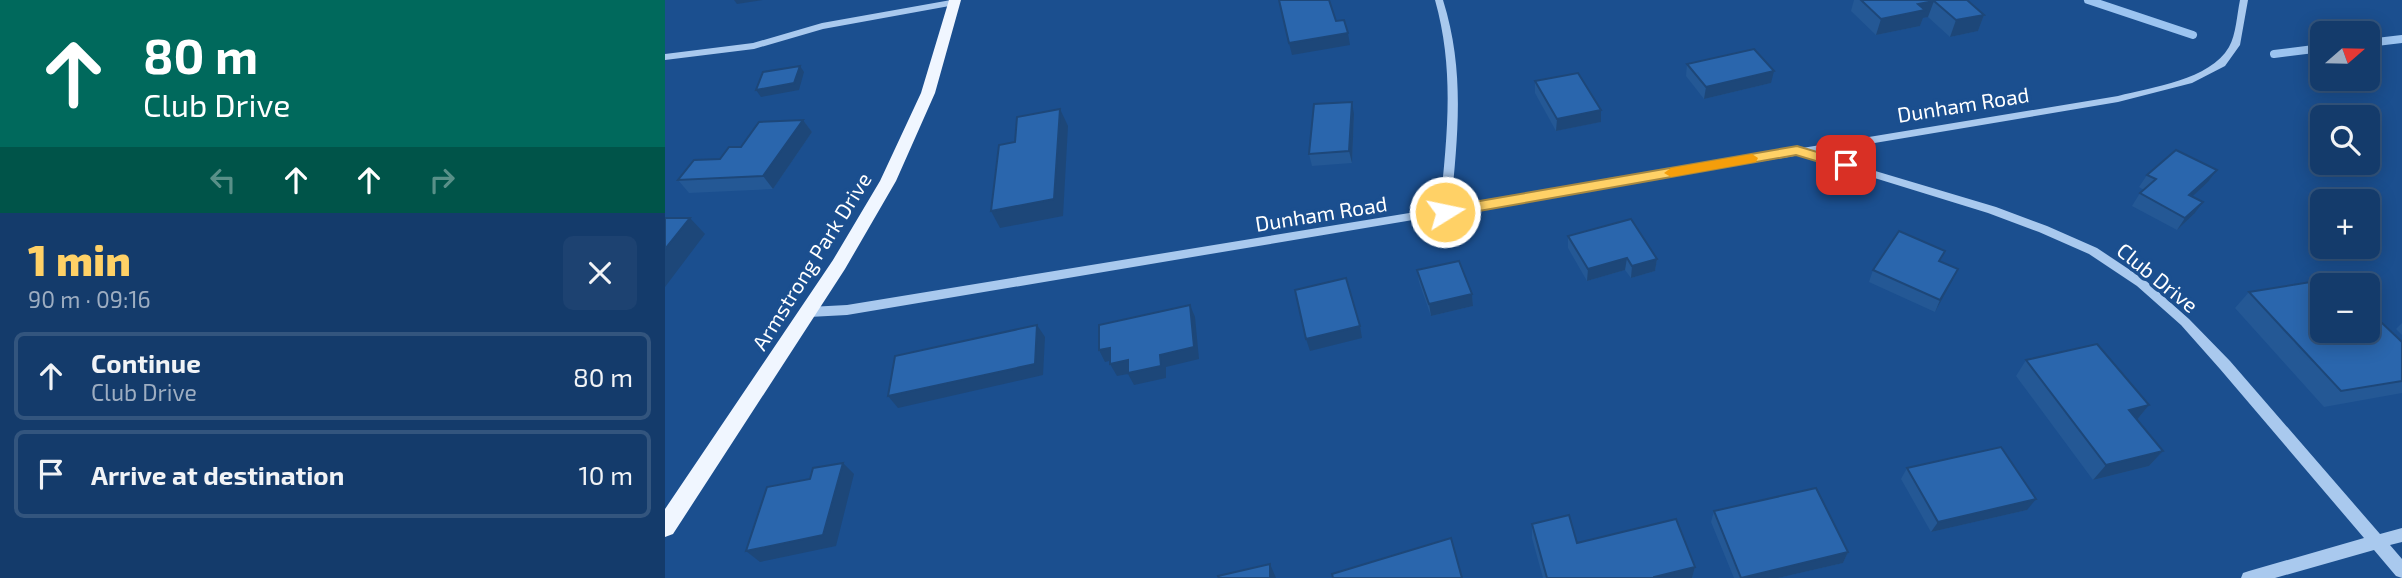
<!DOCTYPE html>
<meta charset="utf-8">
<style>
body{margin:0;font-family:"Exo 2",sans-serif;background:#1d4271;color:#f1f3f6;height:100vh;display:flex;flex-direction:column;font-size:26px;white-space:nowrap}
*{box-sizing:border-box;margin:0}
p{font-size:23px;color:#9dadc1}
.icon{flex:none;width:38px;height:38px;fill:none;stroke:currentColor;stroke-width:2;stroke-linecap:round;stroke-linejoin:round}
.map{position:relative;flex:1;overflow:hidden}
.details{display:flex;flex-direction:column;background:#143b6b;width:665px}
.details>*{flex:none}
.top-card{background:#00695c;color:#fff;overflow:hidden}
.needle{width:46px;rotate:70deg}
.fabs{position:absolute;left:1645px;top:21px;display:grid;gap:14px}
.fabs a{display:grid;place-items:center;width:70px;height:70px;border-radius:10px;background:#143b6b;box-shadow:0 4px 18px #0003,0 0 0 2px #33557e;font-size:35px}
.pin{position:absolute;display:grid;place-items:center;width:60px;height:60px;color:#fff;margin:-30px;border-radius:14px;box-shadow:0 4px 10px #0006}
.me{position:absolute;width:77px;margin:-38px;rotate:80deg;stroke-linejoin:round;filter:drop-shadow(0 0 5px #0008)}
.turn{display:flex;align-items:center;gap:24px;height:147px;padding:0 28px;font-size:32px}
.turn .icon{width:91px;height:91px;stroke-width:2.5}
.turn b{display:block;font-size:49px;line-height:60px}
.lanes{display:flex;align-items:center;height:66px;padding:0 28px;background:#0003;justify-content:center;gap:35px;direction:ltr}
.lanes .off{opacity:.35}
.round{display:grid;place-items:center;flex:none;width:74px;height:74px;border-radius:10px;background:#1d4271}
.summary{display:flex;align-items:center;justify-content:space-between;height:119px;padding:0 28px}
h1{font-size:42px;font-weight:800;line-height:52px;color:#ffd166}
ul{padding:0;list-style:none}
li{display:flex;align-items:center;gap:21px;height:88px;margin:0 14px 10px;padding:0 14px;border:4px solid #33557e;border-radius:10px}
li div{flex:1}
li b{display:block;font-size:26px}
li em{font-style:normal}
main{display:flex;flex:1;min-height:0}
.map>svg:first-child{display:block}
</style>
<main>
<section class="details">
<div class="top-card">
<div class="turn"><svg class="icon" aria-label="ahead" viewBox="0 0 24 24"><path d="M12 20V5M6 11l6-6 6 6"/></svg><div><b>80 m</b>Club Drive</div></div>
<div class="lanes"><svg class="icon off" aria-label="left" viewBox="0 0 24 24"><path d="M17 20v-9H6M10 6l-5 5 5 5"/></svg><svg class="icon" aria-label="ahead" viewBox="0 0 24 24"><path d="M12 20V5M6 11l6-6 6 6"/></svg><svg class="icon" aria-label="ahead" viewBox="0 0 24 24"><path d="M12 20V5M6 11l6-6 6 6"/></svg><svg class="icon off" aria-label="right" viewBox="0 0 24 24"><path d="M7 20v-9h11M14 6l5 5-5 5"/></svg></div>
</div>
<div class="summary"><div><h1>1 min</h1><p>90 m · 09:16</p></div><a class="round"><svg class="icon" aria-label="close" viewBox="0 0 24 24"><path d="M6 6l12 12M18 6L6 18"/></svg></a></div>
<ul>
<li><svg class="icon" aria-label="ahead" viewBox="0 0 24 24"><path d="M12 20V5M6 11l6-6 6 6"/></svg><div><b>Continue</b><p>Club Drive</p></div><em>80 m</em></li>
<li><svg class="icon" aria-label="arrive" viewBox="0 0 24 24"><path d="M6 21V4h12l-3 4 3 4H6"/></svg><div><b>Arrive at destination</b></div><em>10 m</em></li>
</ul>
</section>
<div class="map">
<svg width="1737" height="578" viewBox="0 0 1737 578">
<rect width="100%" height="100%" fill="#1b4f8f"/>
<g fill="none" stroke-linecap="round" stroke-linejoin="round">
<g stroke="#9cc4f0" stroke-width="8">
<polyline points="1423,0 1528,35"/>
<polyline points="1703,43 1737,39"/>
<polyline points="1609,54 1657,48"/>
</g>
<g fill="#a9c9ee" fill-rule="evenodd">
<polygon points="286,0 294,2 290,5 158,29 89,49 0,60 0,54 88,43 157,23"/>
<path d="M770 0H778C800 70 793 134 786 206L1453 96C1487 87 1545 80 1564 47 1571 35 1572 14 1575 0H1583L1575 45 1560 66 1527 83 1453 102 1150 153 1331 207 1382 226 1432 248 1480 280 1524 319 1565 361 1715 534 1737 528V542L1725 545 1737 559V578L1731 576 1709 550 1610 578H1576L1578 573 1584 571 1699 538 1555 369 1516 325 1472 286 1424 254 1374 232 1323 213 1135 155 182 315 144 317 140 315 138 312 140 309 144 307 182 305 775 208C782 136 790 71 770 0Z"/>
</g>
<polygon fill="#f0f6ff" fill-rule="evenodd" points="284,0 296,0 270,93 231,181 180,269 8,534 0,537 0,509 168,260 215,181 256,93"/>
</g>
<g fill="#245895">
<polygon points="1189,0 1302,0 1319,15 1313,31 1285,37 1263,17 1258,18 1255,26 1211,35 1186,11"/>
<polygon points="1022,64 1106,83 1039,99 1021,76"/>
<polygon points="870,81 936,110 936,122 891,131 870,93"/>
<polygon points="689,114 687,163 647,166 644,154"/>
<polygon points="138,120 147,132 108,189 24,193 13,180 55,159 76,147"/>
<polygon points="1552,170 1543,182 1527,196 1529,214 1512,230 1467,206 1475,193 1479,190 1474,187 1482,175"/>
<polygon points="903,236 992,259 990,271 966,278 960,270 922,281 903,248"/>
<polygon points="1280,251 1275,261 1293,269 1270,312 1204,282 1208,270"/>
<polygon points="752,270 807,294 808,306 766,316 754,282"/>
<polygon points="1584,292 1657,331 1737,342 1737,393 1659,407 1570,308"/>
<polygon points="1737,323 1737,335 1731,329"/>
<polygon points="1361,360 1484,405 1472,420 1498,451 1484,466 1428,480 1351,376"/>
<polygon points="1242,468 1362,510 1266,532 1236,479"/>
<polygon points="1049,511 1183,552 1178,563 1113,578 1069,578 1046,522"/>
<polygon points="867,524 912,543 1030,567 1027,578 878,578 867,538"/>
</g>
<g fill="#1d4779">
<polygon points="69,0 98,0 72,4"/>
<polygon points="1269,1 1263,17 1258,18 1255,26 1211,35 1216,19 1253,4"/>
<polygon points="1319,15 1313,31 1285,37 1291,20"/>
<polygon points="683,33 685,45 627,55 624,43"/>
<polygon points="135,66 139,72 134,90 96,97 91,90"/>
<polygon points="1109,71 1106,83 1039,99 1041,87"/>
<polygon points="687,102 689,114 687,163 684,151"/>
<polygon points="395,109 403,126 398,216 335,228 326,211"/>
<polygon points="936,110 936,122 891,131 892,119"/>
<polygon points="138,120 147,132 108,189 98,176"/>
<polygon points="1552,170 1543,182 1516,207 1524,195"/>
<polygon points="1538,202 1529,214 1512,230 1520,218"/>
<polygon points="25,218 40,234 0,287 0,249"/>
<polygon points="962,258 960,270 922,281 923,269"/>
<polygon points="992,259 990,271 966,278 967,266"/>
<polygon points="1293,269 1287,281 1270,312 1275,300"/>
<polygon points="807,294 808,306 766,316 764,304"/>
<polygon points="525,305 530,317 534,359 501,367 501,378 469,385 463,374 452,376 445,364 495,355"/>
<polygon points="372,325 380,337 378,375 233,408 223,396"/>
<polygon points="695,326 697,338 645,351 641,339"/>
<polygon points="445,348 452,359 440,362 434,350"/>
<polygon points="1484,405 1471,421 1464,410"/>
<polygon points="1498,451 1484,466 1428,480 1441,465"/>
<polygon points="178,463 189,474 171,546 95,562 81,551"/>
<polygon points="1371,499 1362,510 1266,532 1273,522"/>
<polygon points="1183,552 1178,563 1113,578 1076,578"/>
<polygon points="605,564 611,578 605,578"/>
<polygon points="1030,567 1027,578 989,578 989,577"/>
</g>
<g fill="#2a66ad" stroke="#1d4779" stroke-width="2">
<polygon points="614,0 664,0 671,21 679,20 683,33 624,43"/>
<polygon points="1196,0 1302,0 1319,15 1291,20 1269,1 1253,4 1260,10 1216,19"/>
<polygon points="1089,49 1109,71 1041,87 1022,64"/>
<polygon points="135,66 129,83 91,90 98,72"/>
<polygon points="913,73 936,110 892,119 870,81"/>
<polygon points="687,102 684,151 644,154 649,104"/>
<polygon points="395,109 389,199 326,211 334,145 350,142 352,117"/>
<polygon points="138,120 98,176 13,180 29,160 55,159 64,147 76,147 94,122"/>
<polygon points="1511,150 1552,170 1524,195 1538,202 1520,218 1475,193 1491,179 1482,175"/>
<polygon points="0,218 25,218 0,249"/>
<polygon points="966,219 992,259 967,266 962,258 923,269 903,236"/>
<polygon points="1234,231 1280,251 1274,261 1293,269 1275,300 1208,270"/>
<polygon points="794,261 807,294 764,304 752,270"/>
<polygon points="681,278 695,326 641,339 630,290"/>
<polygon points="1658,280 1664,285 1657,285 1657,331 1703,331 1703,323 1704,325 1717,323 1737,342 1737,381 1676,391 1584,292"/>
<polygon points="525,305 529,347 495,355 496,366 463,373 463,360 445,364 445,348 434,350 434,325"/>
<polygon points="372,325 370,364 223,396 230,356"/>
<polygon points="1432,344 1484,405 1464,410 1498,451 1441,465 1361,360"/>
<polygon points="1336,447 1371,499 1273,522 1242,468"/>
<polygon points="178,463 158,535 81,551 102,487 145,479 148,468"/>
<polygon points="1151,488 1183,552 1076,578 1049,511"/>
<polygon points="904,515 912,543 1011,519 1030,567 989,577 989,578 882,578 867,524"/>
<polygon points="786,538 797,578 668,578 667,574"/>
<polygon points="605,564 605,578 554,578 553,576"/>
</g>
<polygon fill="#ffd166" stroke="#a68842" stroke-width="2" points="1132,146 1186,162 1188,165 1181,170 1131,155 780,217 772,212 780,207"/>
<polygon fill="#f59e0b" points="1087,154 1093,158 1091,162 1006,177 999,173 1006,168"/>
<g text-anchor="middle" dominant-baseline="central" stroke-width="7" stroke-linejoin="round" paint-order="stroke">
<g font-size="21" fill="#fff" stroke="#1b4f8f">
<text transform="translate(1298 104) rotate(-9)">Dunham Road</text>
<text transform="translate(656 213) rotate(-9)">Dunham Road</text>
<text transform="translate(146 261) rotate(-58)">Armstrong Park Drive</text>
<text transform="translate(1493 277) rotate(39)">Club Drive</text>
</g>
</g>
</svg>
<div class="fabs">
<a><svg class="needle" viewBox="-14 -14 28 28"><path d="M0-13l5 13h-10z" fill="#e53935"/><path d="M0 13l5-13h-10z" fill="#9dadc1"/></svg></a>
<a><svg class="icon" aria-label="search" viewBox="0 0 24 24"><circle cx="10" cy="10" r="6"/><path d="M15 15l6 6"/></svg></a>
<a>+</a>
<a>−</a>
</div>
<div class="pin" style="left:1181px;top:165px;background:#d93025"><svg class="icon" aria-label="arrive" viewBox="0 0 24 24"><path d="M6 21V4h12l-3 4 3 4H6"/></svg></div>
<svg class="me" style="left:780px;top:212px" viewBox="-20 -20 40 40"><circle r="17" fill="#ffd166" stroke="#fff" stroke-width="3"/><path d="M0-11L8 9 0 5-8 9z" fill="#fff"/></svg>
</div>
</main>
